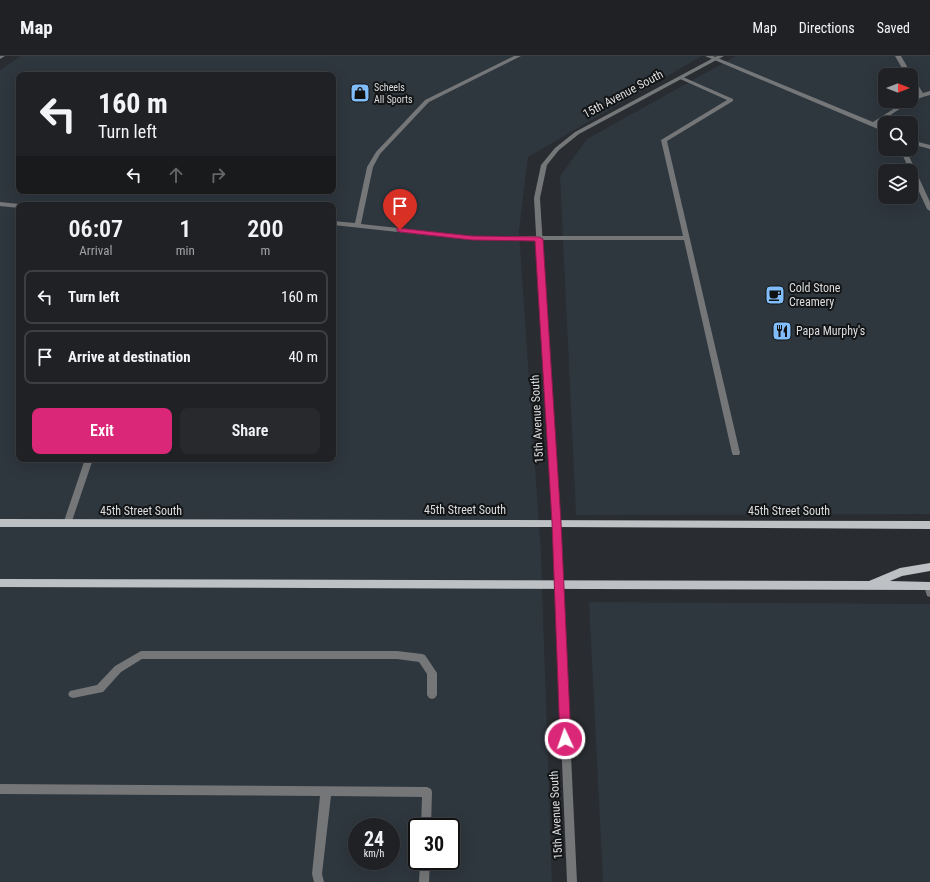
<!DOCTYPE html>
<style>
body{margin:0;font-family:"Roboto Condensed",sans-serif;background:#27292c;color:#f1f3f6;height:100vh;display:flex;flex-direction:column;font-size:15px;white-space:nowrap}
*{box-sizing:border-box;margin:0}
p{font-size:13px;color:#a1a3a6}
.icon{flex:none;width:22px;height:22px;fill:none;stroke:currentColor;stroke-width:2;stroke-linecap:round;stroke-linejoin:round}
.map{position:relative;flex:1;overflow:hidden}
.sheet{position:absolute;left:16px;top:146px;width:320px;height:260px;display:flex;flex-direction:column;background:#1f2124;border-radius:8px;box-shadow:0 4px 16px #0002,0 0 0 1px #3c3e41}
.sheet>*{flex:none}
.top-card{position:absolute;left:16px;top:16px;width:320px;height:122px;border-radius:8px;box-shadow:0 4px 16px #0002,0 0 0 1px #3c3e41;background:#1f2124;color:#f1f3f6;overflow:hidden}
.needle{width:26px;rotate:90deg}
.controls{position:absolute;left:878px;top:12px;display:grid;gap:8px}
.controls a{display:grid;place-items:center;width:40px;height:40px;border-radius:8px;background:#1f2124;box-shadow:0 4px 16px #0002,0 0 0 1px #3c3e41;font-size:20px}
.speed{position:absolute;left:348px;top:762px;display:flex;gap:8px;font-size:20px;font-weight:700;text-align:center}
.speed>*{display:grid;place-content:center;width:52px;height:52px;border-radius:50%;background:#1f2124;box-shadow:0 4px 16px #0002,0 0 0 1px #3c3e41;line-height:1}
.speed small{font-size:10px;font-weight:400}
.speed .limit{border:2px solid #111;border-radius:6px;background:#fff;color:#111}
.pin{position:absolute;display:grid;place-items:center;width:34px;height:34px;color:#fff;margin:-41px -17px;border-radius:50% 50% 50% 0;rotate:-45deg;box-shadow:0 0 4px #0007}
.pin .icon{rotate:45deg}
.me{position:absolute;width:44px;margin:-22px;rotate:357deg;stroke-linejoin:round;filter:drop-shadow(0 0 3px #0008)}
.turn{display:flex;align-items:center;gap:14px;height:84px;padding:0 16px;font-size:18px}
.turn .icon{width:52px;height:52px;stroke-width:2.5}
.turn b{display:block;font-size:28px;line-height:34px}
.lanes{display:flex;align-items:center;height:38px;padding:0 16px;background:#0003;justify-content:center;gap:20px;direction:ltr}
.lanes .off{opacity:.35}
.eta{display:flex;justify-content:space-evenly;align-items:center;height:68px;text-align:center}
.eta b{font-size:24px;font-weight:600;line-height:28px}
.action{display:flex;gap:8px;margin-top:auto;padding:8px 16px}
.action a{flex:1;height:46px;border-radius:8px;background:#db2777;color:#fff;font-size:16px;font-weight:600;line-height:46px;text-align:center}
.action a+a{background:#27292c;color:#f1f3f6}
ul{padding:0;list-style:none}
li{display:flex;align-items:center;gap:12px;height:54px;margin:0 8px 6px;padding:0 8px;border:2px solid #3c3e41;border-radius:8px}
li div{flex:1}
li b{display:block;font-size:15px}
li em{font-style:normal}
header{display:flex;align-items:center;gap:24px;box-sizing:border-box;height:56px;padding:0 20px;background:#1f2124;border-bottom:1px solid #3c3e41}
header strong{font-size:19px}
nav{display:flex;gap:22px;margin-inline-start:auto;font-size:14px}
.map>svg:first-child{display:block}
</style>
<header>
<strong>Map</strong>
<nav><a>Map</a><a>Directions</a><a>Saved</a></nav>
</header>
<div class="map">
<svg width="930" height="826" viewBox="0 0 930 826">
<rect width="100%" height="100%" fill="#292c30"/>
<g fill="#2e363e" fill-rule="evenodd">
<path d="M21 0H702L528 101 519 175 541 497 552 826H0V14ZM19 19H333V135H19ZM19 149H333V403H19ZM357 771H391V805H357ZM417 771H451V805H417Z"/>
<path d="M736 0H930V458L576 459 560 120 587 83ZM885 19H911V45H885ZM885 67H911V93H885ZM885 115H911V141H885Z"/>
<polygon points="589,546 930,548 930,826 603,826"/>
</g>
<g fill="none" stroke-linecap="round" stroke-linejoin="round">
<g fill="#747678" fill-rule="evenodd">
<polygon points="514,0 521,0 429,46 380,98 373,111 361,168 472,180 683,180 661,84 727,44 678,22 683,21 733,43 733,45 667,85 740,397 739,399 733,399 732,397 684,184 472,184 333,169 333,165 355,167 367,111 376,96 425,44"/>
<path d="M705 0H713L873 66 906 45H911V43L918 38 911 27V20L913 21 923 37 930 35V39C911 43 893 58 877 68L885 72V76Z"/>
<polygon points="895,0 901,0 912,19 911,20 906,19"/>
<polygon points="911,84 930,89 930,93 911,88"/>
<polygon points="903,93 909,93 908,98 930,146 930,155 927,153 911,118 911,115 910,115 902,98"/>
<polygon points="0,146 19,148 21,149 19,149 19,152 0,150"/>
<polygon points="85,403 93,403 71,468 70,470 64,470 63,468"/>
<polygon points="928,526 930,527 930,541 927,540 924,530 925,528"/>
<polygon points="141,595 397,595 422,598 425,599 437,617 437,639 435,642 432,643 429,642 427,639 427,618 419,606 397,603 142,603 121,616 103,636 73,642 70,641 68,638 70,635 97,629 115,610"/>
<polygon points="0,728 427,731 431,733 432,736 431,771 421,771 422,741 331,740 322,818 324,826 314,826 312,818 320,740 0,738"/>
<polygon points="420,805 430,805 429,826 419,826"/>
</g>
<g fill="#747678" fill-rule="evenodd">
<polygon points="0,0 5,0 0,3"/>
<polygon points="717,0 724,0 579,78 559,94 547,109 540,142 560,467 577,826 567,826 552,467 534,142 541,109 555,92 575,76"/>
</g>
<g fill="#bdc1c4" fill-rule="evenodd">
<polygon points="0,463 930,465 930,473 556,471 0,471"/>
<polygon points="930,507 930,515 902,520 890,525 930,526 930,534 0,531 0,523 869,525 900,512"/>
</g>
</g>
<polygon fill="#db2777" stroke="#8e194d" points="397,172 472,180 539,181 543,183 561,466 571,683 569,687 565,688 561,687 560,683 552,466 535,185 472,184 400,176 397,175"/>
<defs>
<g id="shop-square" transform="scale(1)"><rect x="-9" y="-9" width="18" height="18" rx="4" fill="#81bdfa" stroke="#131516"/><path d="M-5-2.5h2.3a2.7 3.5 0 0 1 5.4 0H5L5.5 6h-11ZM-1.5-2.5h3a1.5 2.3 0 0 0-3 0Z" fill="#111"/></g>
<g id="cafe-square" transform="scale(1)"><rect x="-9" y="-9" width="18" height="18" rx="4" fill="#81bdfa" stroke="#131516"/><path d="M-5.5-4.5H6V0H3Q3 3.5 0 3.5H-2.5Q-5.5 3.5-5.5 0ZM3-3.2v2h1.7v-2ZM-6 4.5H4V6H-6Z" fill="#111"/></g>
<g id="restaurant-square" transform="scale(1)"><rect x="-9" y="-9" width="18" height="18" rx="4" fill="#81bdfa" stroke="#131516"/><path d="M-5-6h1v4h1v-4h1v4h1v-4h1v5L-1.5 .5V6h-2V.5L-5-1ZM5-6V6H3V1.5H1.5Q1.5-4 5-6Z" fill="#111"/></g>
</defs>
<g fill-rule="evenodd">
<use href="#shop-square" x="360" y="37"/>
<use href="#cafe-square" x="775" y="239"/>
<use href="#restaurant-square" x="782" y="275"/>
</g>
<g text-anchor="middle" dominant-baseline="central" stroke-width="4" stroke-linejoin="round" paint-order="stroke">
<g font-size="10" fill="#dbdddf" stroke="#131516" text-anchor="start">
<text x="374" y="31">Scheels<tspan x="374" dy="12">All Sports</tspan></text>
</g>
<g font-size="12" fill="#dbdddf" stroke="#131516">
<text transform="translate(623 38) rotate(-28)">15th Avenue South</text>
<text transform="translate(537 363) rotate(-93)">15th Avenue South</text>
<text x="465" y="454">45th Street South</text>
<text x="141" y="455">45th Street South</text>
<text x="789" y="455">45th Street South</text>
<text transform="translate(556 759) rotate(-93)">15th Avenue South</text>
</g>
<g font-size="12" fill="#dbdddf" stroke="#131516" text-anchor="start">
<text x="789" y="232">Cold Stone<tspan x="789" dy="14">Creamery</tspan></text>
<text x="796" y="275">Papa Murphy's</text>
</g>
</g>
</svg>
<div class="controls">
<a><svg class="needle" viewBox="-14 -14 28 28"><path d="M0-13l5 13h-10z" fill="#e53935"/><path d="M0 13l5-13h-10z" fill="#a1a3a6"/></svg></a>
<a><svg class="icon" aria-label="search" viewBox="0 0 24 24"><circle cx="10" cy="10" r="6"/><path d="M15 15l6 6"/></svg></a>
<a><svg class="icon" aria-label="layers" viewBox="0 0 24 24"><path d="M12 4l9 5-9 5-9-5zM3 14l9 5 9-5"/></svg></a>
</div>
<div class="speed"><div>24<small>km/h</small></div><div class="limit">30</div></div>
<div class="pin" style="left:400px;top:174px;background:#d93025"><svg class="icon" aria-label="arrive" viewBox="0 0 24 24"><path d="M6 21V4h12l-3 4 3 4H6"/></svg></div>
<svg class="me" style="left:565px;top:683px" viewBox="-20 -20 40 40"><circle r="17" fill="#db2777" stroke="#fff" stroke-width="3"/><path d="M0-11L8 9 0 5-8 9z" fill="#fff"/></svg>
<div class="top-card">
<div class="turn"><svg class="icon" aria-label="left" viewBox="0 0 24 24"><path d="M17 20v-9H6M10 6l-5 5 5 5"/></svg><div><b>160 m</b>Turn left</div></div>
<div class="lanes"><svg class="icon" aria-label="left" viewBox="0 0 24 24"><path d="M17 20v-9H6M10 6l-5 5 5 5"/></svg><svg class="icon off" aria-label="ahead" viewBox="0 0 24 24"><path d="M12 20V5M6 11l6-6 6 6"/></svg><svg class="icon off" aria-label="right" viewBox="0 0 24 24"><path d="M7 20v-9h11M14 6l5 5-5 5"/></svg></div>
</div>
<section class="sheet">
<div class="eta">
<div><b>06:07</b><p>Arrival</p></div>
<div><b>1</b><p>min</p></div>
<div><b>200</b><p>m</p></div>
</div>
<ul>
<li><svg class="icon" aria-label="left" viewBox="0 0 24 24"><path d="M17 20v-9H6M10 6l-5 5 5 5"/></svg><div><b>Turn left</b></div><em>160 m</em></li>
<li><svg class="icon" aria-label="arrive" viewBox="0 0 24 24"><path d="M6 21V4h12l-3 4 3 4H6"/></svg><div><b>Arrive at destination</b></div><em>40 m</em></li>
</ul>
<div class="action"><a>Exit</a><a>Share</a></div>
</section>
</div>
